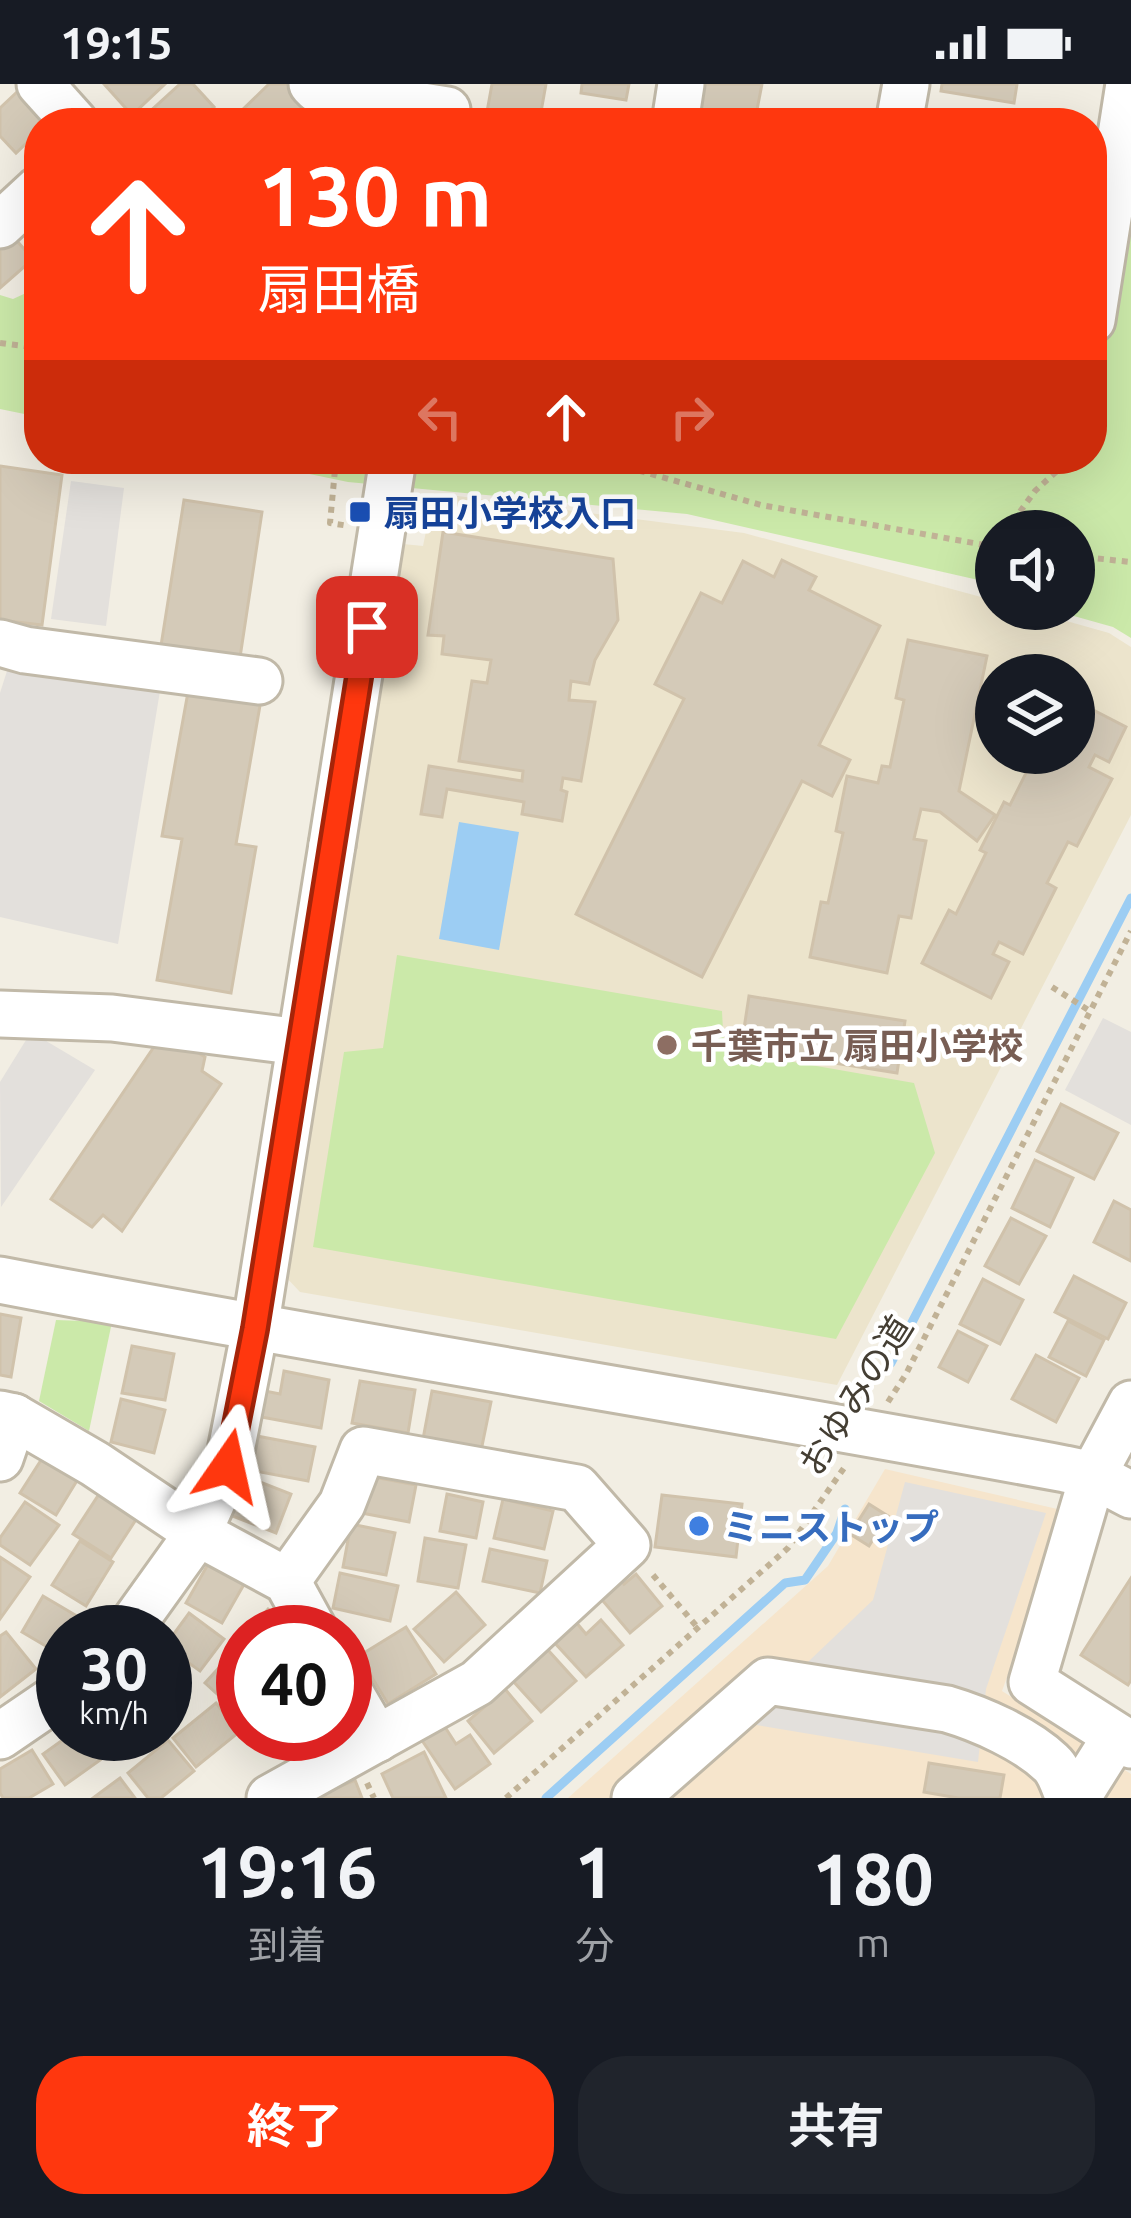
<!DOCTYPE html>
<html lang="ja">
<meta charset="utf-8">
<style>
body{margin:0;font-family:Ubuntu,"Noto Sans JP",sans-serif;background:#20242c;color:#f1f3f6;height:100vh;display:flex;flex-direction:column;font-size:45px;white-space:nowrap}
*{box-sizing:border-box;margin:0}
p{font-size:39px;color:#9ea1a6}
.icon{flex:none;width:66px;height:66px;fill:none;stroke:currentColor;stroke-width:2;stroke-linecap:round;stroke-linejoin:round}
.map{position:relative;height:1714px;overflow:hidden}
.panel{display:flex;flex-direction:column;background:#171b24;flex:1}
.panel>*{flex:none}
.guide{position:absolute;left:24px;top:24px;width:1083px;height:366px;border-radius:48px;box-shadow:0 12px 48px #0002;background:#ff370e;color:#fff;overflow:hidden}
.controls{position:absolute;left:975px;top:426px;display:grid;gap:24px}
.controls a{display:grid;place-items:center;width:120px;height:120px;border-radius:50%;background:#171b24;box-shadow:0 12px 48px #0002;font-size:60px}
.speed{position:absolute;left:36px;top:1521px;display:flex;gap:24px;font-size:60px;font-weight:700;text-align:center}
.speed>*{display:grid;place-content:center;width:156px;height:156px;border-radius:50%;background:#171b24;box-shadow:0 12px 48px #0002;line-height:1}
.speed small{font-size:30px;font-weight:400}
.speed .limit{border:18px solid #d22;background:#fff;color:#111}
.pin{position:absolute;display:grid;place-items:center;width:102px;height:102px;color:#fff;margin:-51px;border-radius:24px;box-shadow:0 6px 18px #0006}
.me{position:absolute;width:132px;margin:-66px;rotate:11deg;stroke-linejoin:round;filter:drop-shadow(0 0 9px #0008)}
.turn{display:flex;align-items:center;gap:42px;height:252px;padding:0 36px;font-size:54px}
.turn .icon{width:156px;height:156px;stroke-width:2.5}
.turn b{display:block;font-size:84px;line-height:102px}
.lanes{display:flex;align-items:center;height:114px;padding:0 36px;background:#0003;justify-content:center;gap:60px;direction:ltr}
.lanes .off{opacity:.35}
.eta{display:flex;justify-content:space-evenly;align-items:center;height:204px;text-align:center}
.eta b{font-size:72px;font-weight:700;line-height:84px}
.action{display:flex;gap:24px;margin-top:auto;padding:24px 36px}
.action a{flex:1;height:138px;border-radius:48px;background:#ff370e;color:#fff;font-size:48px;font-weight:700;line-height:138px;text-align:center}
.action a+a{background:#20242c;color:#f1f3f6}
.status{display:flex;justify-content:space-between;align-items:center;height:84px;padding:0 60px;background:#171b24;direction:ltr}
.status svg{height:33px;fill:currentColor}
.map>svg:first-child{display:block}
</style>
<div class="status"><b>19:15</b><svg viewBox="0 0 49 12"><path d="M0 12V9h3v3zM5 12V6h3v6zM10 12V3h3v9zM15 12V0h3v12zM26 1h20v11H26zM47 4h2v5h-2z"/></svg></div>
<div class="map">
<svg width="1131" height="1714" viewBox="0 0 1131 1714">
<rect width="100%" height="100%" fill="#f2eee3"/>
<polygon fill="#f6e5cc" points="885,1385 1066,1427 1002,1607 1131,1690 1131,1714 568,1714 828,1482"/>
<path fill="#ece4cc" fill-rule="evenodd" d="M434 409 744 449 996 517V525H1024L1109 549 1131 563V731L837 1301 300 1208 284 1191 403 460 423 462ZM996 591H1074V669H996Z"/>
<g fill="#cbe9a9">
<polygon points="1131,108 1131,554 1113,543 1056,527 1074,525 1074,447 996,447 996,500 687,430 348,398 237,375 1092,375 1092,320"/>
<polygon points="39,203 39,333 0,325 0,211 13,215"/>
<polygon points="397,871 722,927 724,966 914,999 935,1069 836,1255 313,1163 344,968 383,964"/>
<polygon points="56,1236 112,1238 89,1347 39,1317"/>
</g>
<g fill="#e3e0dc">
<polygon points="71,397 124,404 106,542 51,535"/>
<polygon points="7,587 160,607 118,860 0,833 0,609"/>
<polygon points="1103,934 1131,948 1131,1041 1065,1006"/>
<polygon points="31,948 95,986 1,1123 0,998"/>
<polygon points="905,1398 1046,1429 986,1605 978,1678 744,1639 873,1516"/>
</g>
<polygon fill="#9ccdf3" points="459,738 519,748 499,866 439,855"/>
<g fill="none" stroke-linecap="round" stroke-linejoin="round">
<g stroke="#9ccdf3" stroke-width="9">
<polyline points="891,1279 1131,814"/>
<polyline points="546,1714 785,1499 805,1496 837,1449 845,1425"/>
</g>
</g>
<g fill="#d4cab8" stroke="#d0c2ab" stroke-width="3">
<polygon points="104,0 165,0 132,31"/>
<polygon points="180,0 193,0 214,23 196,39 151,39 145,32"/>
<polygon points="269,0 292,0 310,19 289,39 247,39 238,30"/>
<polygon points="492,0 546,0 539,39 485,39"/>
<polygon points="582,0 629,0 626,16 581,9"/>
<polygon points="693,0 762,0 755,36 689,24"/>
<polygon points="942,0 1017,0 1014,19 941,7"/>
<polygon points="18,7 48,38 39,39 39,47 16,69 0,52 0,24"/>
<polygon points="9,148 33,175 0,204 0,157"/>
<polygon points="0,382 62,391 42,541 0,536"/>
<polygon points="184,416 262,428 239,580 160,568"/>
<polygon points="443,448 613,475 618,536 595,576 589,600 571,597 569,616 595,618 581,697 563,694 561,706 567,708 562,737 522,730 524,718 447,705 442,733 421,730 429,682 522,697 523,687 459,677 472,597 487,599 491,576 442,570 444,552 428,551"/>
<polygon points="782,476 816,493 809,506 880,542 819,661 850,676 832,712 802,697 702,893 576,830 684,615 655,600 701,509 722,519 743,477 774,493"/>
<polygon points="908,556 987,572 959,707 995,731 977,757 940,728 921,725 914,755 926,757 911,834 899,832 887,889 810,873 821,818 828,819 843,749 836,747 847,692 878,699 882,682 890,683 904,616 896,614"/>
<polygon points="190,597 262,610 236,760 256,763 231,909 157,896 182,755 162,752"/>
<polygon points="1074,616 1126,643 1109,678 1095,671 1089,683 1112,695 1077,762 1068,758 1047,799 1056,804 1023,870 999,858 993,870 1009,878 991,914 922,879 949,826 956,830 986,769 980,766 1004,718 1010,721 1036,669 1074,669"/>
<polygon points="749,912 905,937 897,989 741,964"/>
<polygon points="164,948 205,973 202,987 221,1000 122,1147 103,1131 92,1143 51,1115"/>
<polygon points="1061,1020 1118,1049 1094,1095 1037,1067"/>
<polygon points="1035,1076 1073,1094 1050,1143 1012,1124"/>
<polygon points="1114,1117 1131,1126 1131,1177 1094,1158"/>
<polygon points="1011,1134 1046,1152 1019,1200 985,1182"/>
<polygon points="1074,1192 1126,1219 1108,1255 1055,1228"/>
<polygon points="983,1195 1023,1216 1000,1260 960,1240"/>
<polygon points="0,1230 21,1234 11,1293 0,1291"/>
<polygon points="1068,1237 1104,1256 1086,1292 1049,1273"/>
<polygon points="958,1247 987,1262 968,1298 939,1283"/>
<polygon points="132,1262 174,1270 165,1316 122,1309"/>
<polygon points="1036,1271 1079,1294 1056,1338 1012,1315"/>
<polygon points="284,1287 329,1296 321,1344 256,1332 260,1306 280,1310"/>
<polygon points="360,1297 415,1306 408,1349 352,1339"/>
<polygon points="432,1307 491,1318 481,1367 423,1355"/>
<polygon points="121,1315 165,1326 154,1369 111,1358"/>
<polygon points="257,1352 315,1363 308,1397 250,1386"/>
<polygon points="43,1373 78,1395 56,1431 20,1409"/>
<polygon points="237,1389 291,1410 276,1449 222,1428"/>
<polygon points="358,1390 416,1401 409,1438 351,1427"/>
<polygon points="101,1407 139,1431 111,1474 73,1450"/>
<polygon points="447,1410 483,1418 476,1454 440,1447"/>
<polygon points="662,1411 742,1420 736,1473 655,1463"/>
<polygon points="503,1415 553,1427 544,1465 494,1454"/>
<polygon points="25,1418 59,1441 30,1481 0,1461 0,1454"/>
<polygon points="869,1420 888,1432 869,1462 850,1450"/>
<polygon points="351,1440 395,1449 386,1491 343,1483"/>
<polygon points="425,1454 466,1461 458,1504 418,1497"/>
<polygon points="80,1457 113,1478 86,1522 52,1501"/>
<polygon points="490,1465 547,1477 540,1509 483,1497"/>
<polygon points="0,1473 30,1493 0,1535"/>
<polygon points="211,1475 247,1495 222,1539 186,1519"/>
<polygon points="613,1486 624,1500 636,1490 662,1522 630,1549 592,1504"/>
<polygon points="340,1489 398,1502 390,1537 333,1524"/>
<polygon points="1131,1494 1131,1596 1128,1601 1081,1571"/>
<polygon points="456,1508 485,1541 444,1578 414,1545"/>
<polygon points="43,1512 82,1535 75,1548 63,1548 61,1571 22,1548"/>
<polygon points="268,1525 297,1548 249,1548"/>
<polygon points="189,1529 224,1555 200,1587 165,1562"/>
<polygon points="601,1536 623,1561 586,1593 553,1557 575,1537 586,1550"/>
<polygon points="406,1543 436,1590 388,1620 359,1572"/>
<polygon points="6,1548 36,1585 0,1613 0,1552"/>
<polygon points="237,1564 243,1569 243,1621 237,1628 205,1599"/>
<polygon points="548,1566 576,1597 541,1628 513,1597"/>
<polygon points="165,1582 186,1596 165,1629"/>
<polygon points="505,1605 532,1637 494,1669 468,1637"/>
<polygon points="216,1619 239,1648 196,1683 173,1654"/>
<polygon points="443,1640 456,1660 470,1651 490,1680 455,1705 421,1655"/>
<polygon points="71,1650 86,1650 103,1674 65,1701 43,1670"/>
<polygon points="168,1656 194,1687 161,1714 148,1714 128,1689"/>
<polygon points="32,1666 53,1700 29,1714 3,1714 0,1709 0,1685"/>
<polygon points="424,1668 446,1714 393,1714 382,1690"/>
<polygon points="929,1679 1004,1691 1000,1714 958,1714 924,1708"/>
<polygon points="120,1694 135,1714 93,1714"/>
<polygon points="355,1696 362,1714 313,1714"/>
</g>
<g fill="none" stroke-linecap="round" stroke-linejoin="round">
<g stroke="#c1b9a8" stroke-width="51">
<g id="minor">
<polyline points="40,0 75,39"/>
<polyline points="312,0 317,5 447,26"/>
<polyline points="675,39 681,0"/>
<polyline points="899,39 906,0"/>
<polyline points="0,141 39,105"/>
<polyline points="1092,236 1129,0"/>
<polyline points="0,559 25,566 259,597"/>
<polyline points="0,930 112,934 300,958"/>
<path d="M0 1196C354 1264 710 1319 1065 1385L1093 1391 1131 1411"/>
<polyline points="1131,1320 1093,1391 1032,1598 1131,1661"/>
<polyline points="0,1330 14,1333 95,1380 198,1449 287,1497 315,1548"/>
<polyline points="0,1374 14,1333"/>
<polyline points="127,1548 198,1449 228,1382 255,1245 332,761"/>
<polyline points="345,1600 377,1655"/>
<polyline points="0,1652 63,1609"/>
<polyline points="270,1714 477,1599 627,1461 577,1404 363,1366 342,1420 287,1497"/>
<path d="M635 1714 768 1597 947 1625C981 1635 1026 1655 1051 1679 1060 1687 1064 1703 1069 1714"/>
<polyline points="1077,1714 1116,1652"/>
</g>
</g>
<g stroke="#c1b296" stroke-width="6" stroke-dasharray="6 6" stroke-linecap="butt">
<polyline points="0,259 39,264"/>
<polyline points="336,375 330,439 349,442"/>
<polyline points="556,375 633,385 761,421 996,463"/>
<polyline points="1006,447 1035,407 1070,375"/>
<polyline points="1074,472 1131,478"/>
<polyline points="1052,903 1090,927"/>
<polyline points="888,1318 906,1290 1131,847"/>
<polyline points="653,1491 698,1544"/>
<polyline points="367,1699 374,1714"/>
<polyline points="506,1714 788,1464 844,1384"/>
</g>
<use href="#minor" stroke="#fff" stroke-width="45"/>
<g stroke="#c1b9a8" stroke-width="51" stroke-linecap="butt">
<polyline id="minor-bridge" points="332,761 393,375"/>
</g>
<use href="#minor-bridge" stroke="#fff" stroke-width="45"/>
</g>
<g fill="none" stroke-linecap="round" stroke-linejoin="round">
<g stroke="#a62409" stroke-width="30">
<polyline id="route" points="228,1382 255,1245 367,543"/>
</g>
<use href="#route" stroke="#ff370e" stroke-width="21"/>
</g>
<rect fill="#1a4fb4" stroke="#fff" stroke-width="4.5" x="348" y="416" width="24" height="24" rx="6"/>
<circle fill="#8d6e63" stroke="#fff" stroke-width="4.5" cx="667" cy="961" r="12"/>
<circle fill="#3f7fe0" stroke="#fff" stroke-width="4.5" cx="699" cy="1442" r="12"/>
<g text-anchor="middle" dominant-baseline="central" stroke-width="9" stroke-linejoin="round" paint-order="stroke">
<g font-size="36" font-weight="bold" fill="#164399" stroke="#fff" text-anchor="start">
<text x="384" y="428">扇田小学校入口</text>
</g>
<g font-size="36" font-weight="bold" fill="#785e54" stroke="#fff" text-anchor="start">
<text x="691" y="961">千葉市立 扇田小学校</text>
</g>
<g font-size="36" fill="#443e33" stroke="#fff">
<text transform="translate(855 1311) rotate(-58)">おゆみの道</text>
</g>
<g font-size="36" font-weight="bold" fill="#366cbe" stroke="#fff" text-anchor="start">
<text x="723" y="1442">ミニストップ</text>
</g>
</g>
</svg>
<div class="controls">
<a><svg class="icon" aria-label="sound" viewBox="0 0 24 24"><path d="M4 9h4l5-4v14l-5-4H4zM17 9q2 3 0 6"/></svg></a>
<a><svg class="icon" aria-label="layers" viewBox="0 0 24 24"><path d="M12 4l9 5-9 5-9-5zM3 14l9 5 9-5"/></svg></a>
</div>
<div class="speed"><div>30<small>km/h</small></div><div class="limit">40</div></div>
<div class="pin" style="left:367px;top:543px;background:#d93025"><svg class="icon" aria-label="arrive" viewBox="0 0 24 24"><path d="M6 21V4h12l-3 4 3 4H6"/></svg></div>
<svg class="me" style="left:228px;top:1382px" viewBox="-20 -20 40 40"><path d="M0-17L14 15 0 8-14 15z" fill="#ff370e" stroke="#fff" stroke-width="4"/></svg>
<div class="guide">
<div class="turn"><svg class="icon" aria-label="ahead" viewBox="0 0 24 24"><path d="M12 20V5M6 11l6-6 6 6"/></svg><div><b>130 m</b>扇田橋</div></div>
<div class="lanes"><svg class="icon off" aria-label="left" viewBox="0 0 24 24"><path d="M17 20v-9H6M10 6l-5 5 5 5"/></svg><svg class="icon" aria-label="ahead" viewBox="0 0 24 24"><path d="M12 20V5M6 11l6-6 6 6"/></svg><svg class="icon off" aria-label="right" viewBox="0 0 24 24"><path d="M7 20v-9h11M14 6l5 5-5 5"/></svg></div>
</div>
</div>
<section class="panel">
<div class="eta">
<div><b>19:16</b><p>到着</p></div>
<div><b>1</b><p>分</p></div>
<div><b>180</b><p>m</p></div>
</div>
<div class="action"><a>終了</a><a>共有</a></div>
</section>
